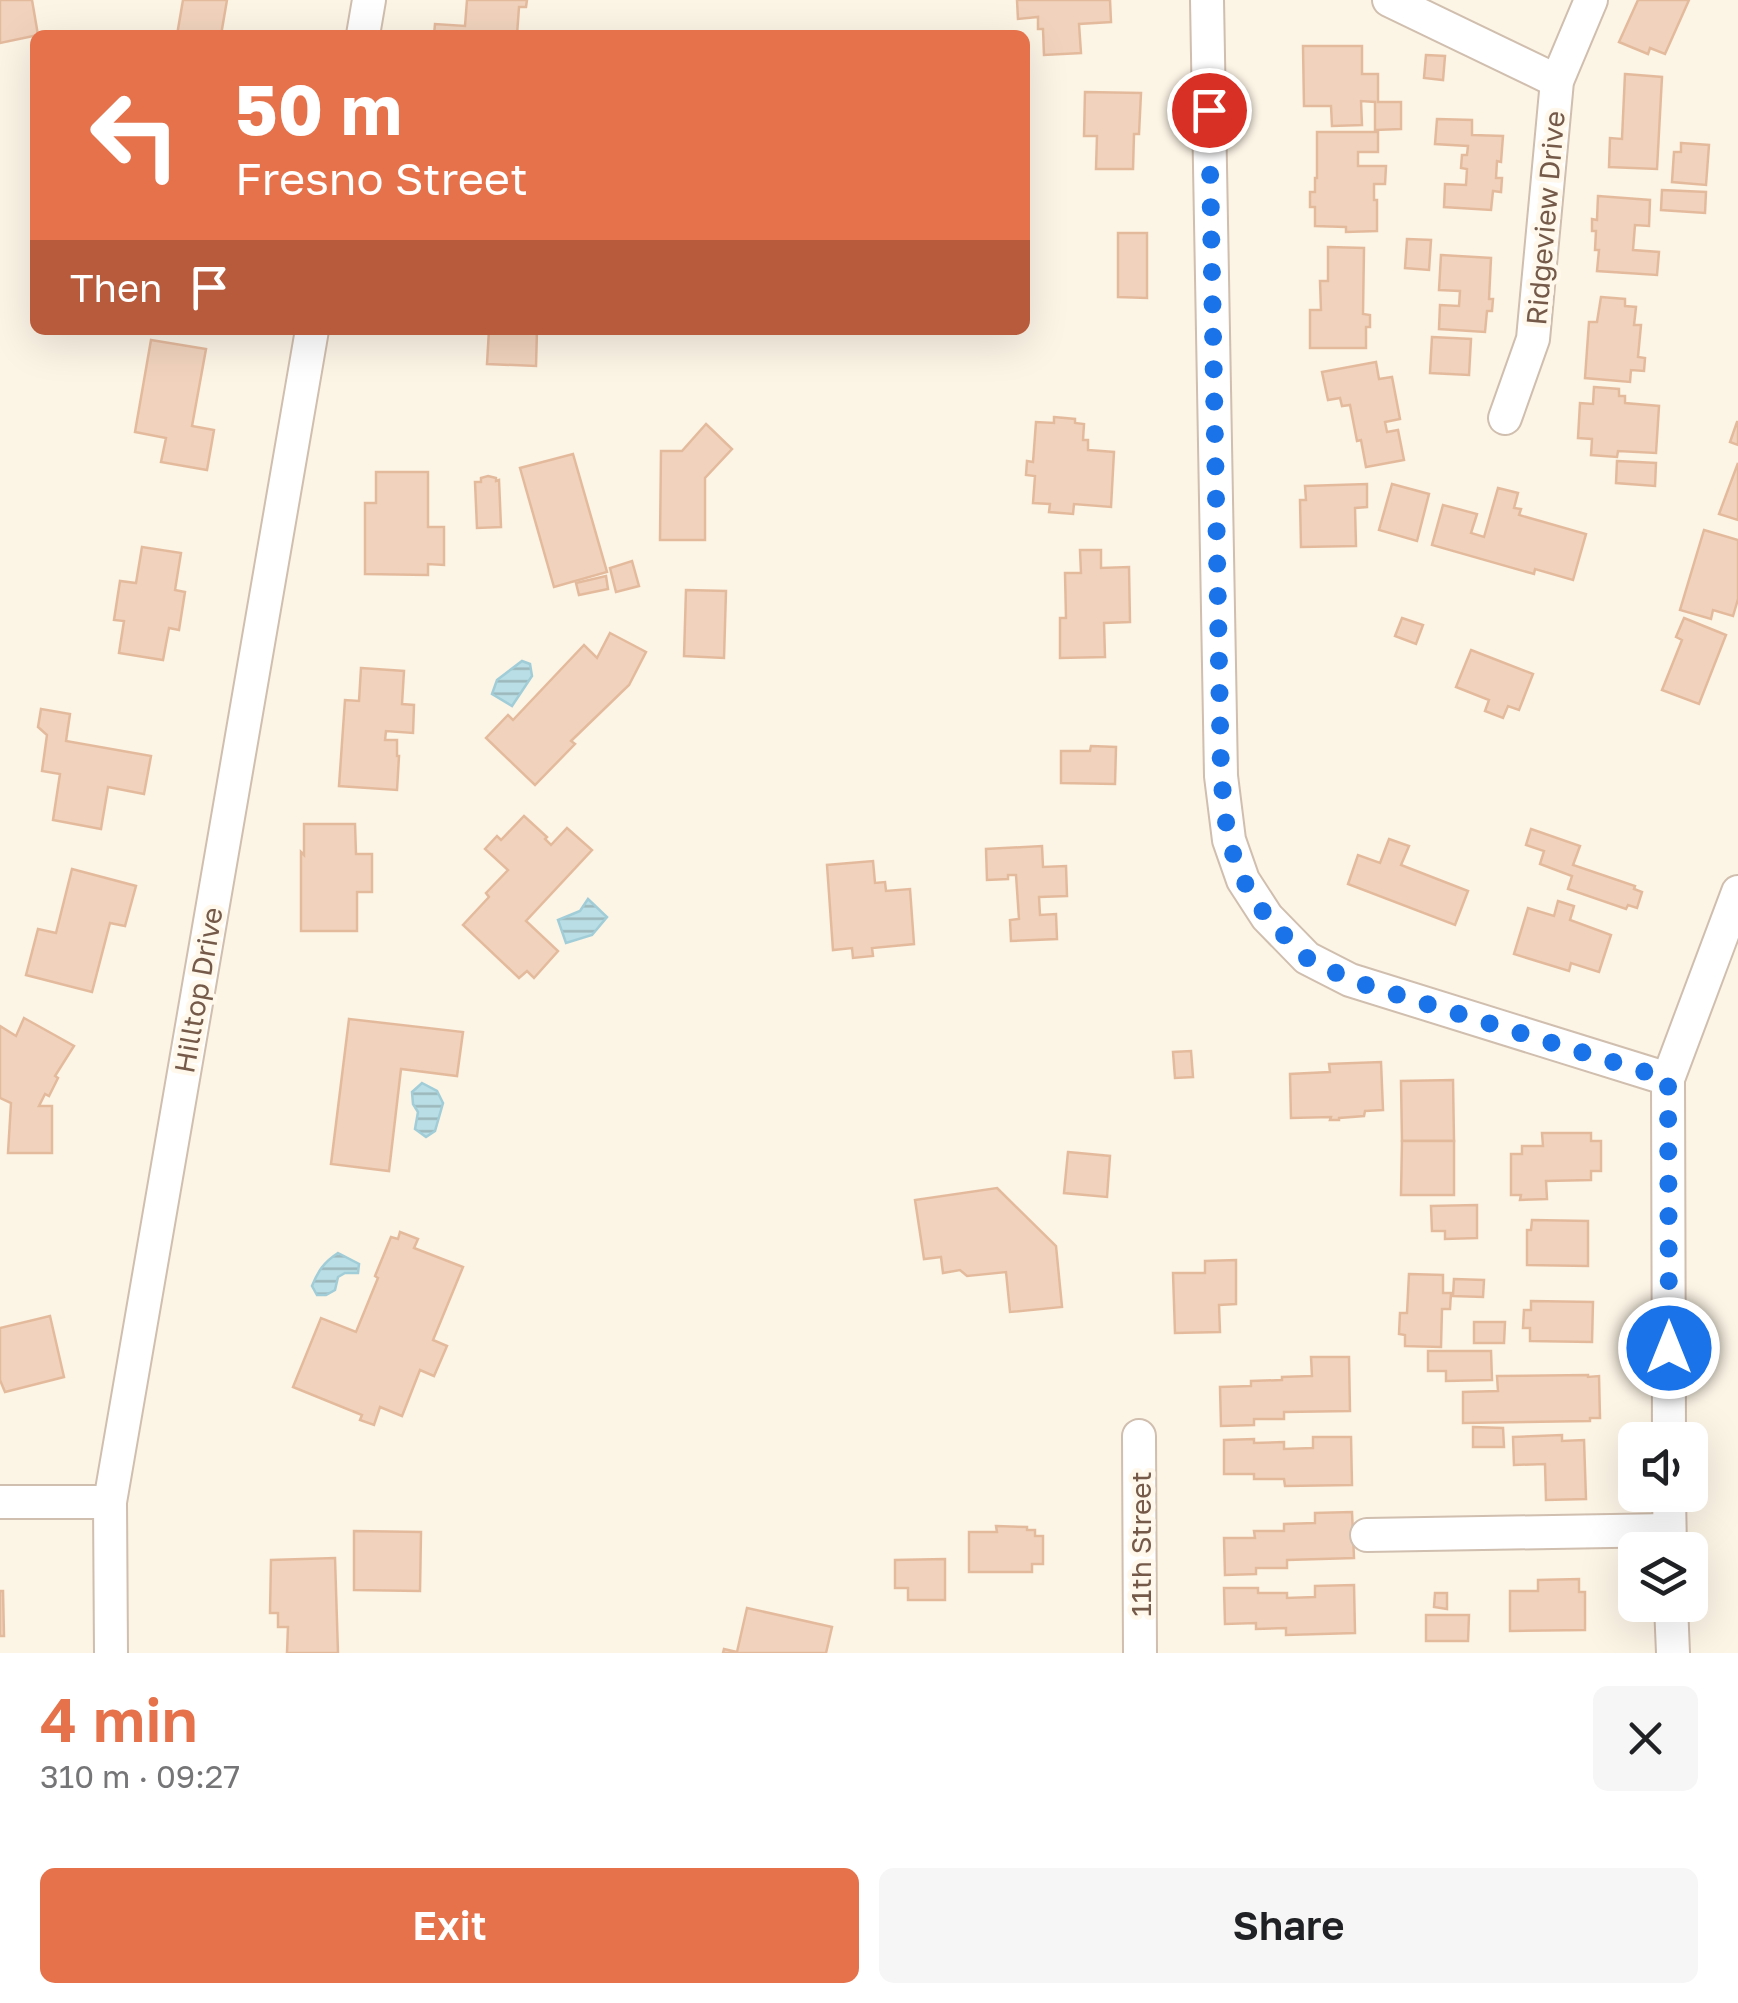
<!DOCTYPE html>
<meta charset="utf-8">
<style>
body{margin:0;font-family:"Golos Text",sans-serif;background:#f6f6f6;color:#202124;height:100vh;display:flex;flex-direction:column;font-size:38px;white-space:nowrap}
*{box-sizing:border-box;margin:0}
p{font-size:32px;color:#757577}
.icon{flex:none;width:55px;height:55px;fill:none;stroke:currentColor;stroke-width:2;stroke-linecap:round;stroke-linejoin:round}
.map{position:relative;height:1653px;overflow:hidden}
.panel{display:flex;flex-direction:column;background:#fff;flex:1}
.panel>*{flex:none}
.hud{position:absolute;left:30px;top:30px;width:1000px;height:305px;border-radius:15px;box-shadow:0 10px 40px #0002;background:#e5724b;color:#fff;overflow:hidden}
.buttons{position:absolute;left:1618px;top:1422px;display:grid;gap:20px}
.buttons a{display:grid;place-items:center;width:90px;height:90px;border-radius:15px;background:#fff;box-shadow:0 10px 40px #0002;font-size:50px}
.pin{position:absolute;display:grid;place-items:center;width:85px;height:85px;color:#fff;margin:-42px;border:5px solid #fff;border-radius:50%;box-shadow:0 2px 10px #0007}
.me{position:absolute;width:110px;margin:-55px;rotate:0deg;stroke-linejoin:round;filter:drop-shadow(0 0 8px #0008)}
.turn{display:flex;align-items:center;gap:35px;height:210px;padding:0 40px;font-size:45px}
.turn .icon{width:130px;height:130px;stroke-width:2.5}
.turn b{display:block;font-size:70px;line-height:85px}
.then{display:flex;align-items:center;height:95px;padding:0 40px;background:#0003;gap:20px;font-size:38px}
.round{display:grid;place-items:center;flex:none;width:105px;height:105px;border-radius:15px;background:#f6f6f6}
.headline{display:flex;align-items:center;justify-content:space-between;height:170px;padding:0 40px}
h1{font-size:60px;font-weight:600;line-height:75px;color:#e5724b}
.action{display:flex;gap:20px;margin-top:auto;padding:20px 40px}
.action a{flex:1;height:115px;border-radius:15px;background:#e5724b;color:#fff;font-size:40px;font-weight:600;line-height:115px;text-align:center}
.action a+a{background:#f6f6f6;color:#202124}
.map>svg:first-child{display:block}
</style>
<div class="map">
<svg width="1738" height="1653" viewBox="0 0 1738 1653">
<defs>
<pattern id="water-rules" width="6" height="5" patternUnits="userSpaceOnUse" patternTransform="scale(2.5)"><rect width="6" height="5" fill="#b9dee5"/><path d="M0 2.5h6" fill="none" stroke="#9bb7bc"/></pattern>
</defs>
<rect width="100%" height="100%" fill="#fcf4e5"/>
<g fill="url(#water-rules)" stroke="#a0cdd7" stroke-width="2.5">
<polygon points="522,661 530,664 532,676 512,706 492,694 497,680"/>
<polygon points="588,899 607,917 592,935 566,943 558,920 580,911"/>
<polygon points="422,1083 437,1091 443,1103 435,1131 426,1137 415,1129 418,1112 413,1104 412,1092"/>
<path d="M338 1253 359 1264 358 1273H345L338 1277 335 1290 326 1295H317L312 1286C318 1271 324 1262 338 1253Z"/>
</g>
<g fill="#f1d3bd" stroke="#e4ba9d" stroke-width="2.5">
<polygon points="0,0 32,0 38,35 0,43"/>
<polygon points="183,0 227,0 221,35 177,35"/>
<polygon points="467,0 527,0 526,7 519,7 517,35 434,35 435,24 465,26"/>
<polygon points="1017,0 1110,0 1111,22 1079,24 1081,53 1044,55 1043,29 1038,29 1038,17 1018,19"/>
<polygon points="1638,0 1689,0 1665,54 1650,48 1648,54 1619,42"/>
<polygon points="1303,46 1362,46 1362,74 1378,74 1378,102 1401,102 1401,129 1375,130 1375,102 1361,101 1362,125 1332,126 1331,106 1304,106"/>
<polygon points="1426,55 1445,56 1443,80 1424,78"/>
<polygon points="1625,74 1662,77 1657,169 1609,167 1610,138 1622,139"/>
<polygon points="1085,92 1141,93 1139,134 1134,134 1133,169 1096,169 1097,136 1084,136"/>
<polygon points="1437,119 1472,120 1472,135 1503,136 1501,162 1497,161 1496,178 1502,178 1501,192 1493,191 1491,210 1444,207 1445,184 1466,185 1467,169 1461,168 1462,155 1467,155 1468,146 1435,144"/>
<polygon points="1317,132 1378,132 1378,152 1358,152 1358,166 1386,166 1385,184 1374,184 1374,200 1377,200 1377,231 1346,232 1346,227 1315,226 1315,207 1310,207 1310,192 1315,192 1315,178 1317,178"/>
<polygon points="1681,143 1709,145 1706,185 1672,182 1674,152 1681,152"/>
<polygon points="1662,190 1706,192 1705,213 1661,210"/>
<polygon points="1598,196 1650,200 1649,226 1635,225 1633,250 1659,252 1657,275 1597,271 1599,250 1595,250 1596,231 1592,231 1592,219 1597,220"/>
<polygon points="1118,233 1147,233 1147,298 1118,297"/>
<polygon points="1407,239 1431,240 1429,270 1405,268"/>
<polygon points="1328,247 1364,248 1363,314 1370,315 1370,327 1366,327 1366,348 1310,348 1310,310 1321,310 1320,281 1328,281"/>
<polygon points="1441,255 1491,258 1489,299 1493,299 1492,311 1487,311 1485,332 1439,329 1440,305 1459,306 1460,291 1439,290"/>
<polygon points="1601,297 1625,299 1625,306 1636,307 1634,325 1641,325 1638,357 1645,358 1644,371 1631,370 1630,382 1585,378 1589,322 1597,322"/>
<polygon points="489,330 537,330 536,366 487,364"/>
<polygon points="1432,337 1471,339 1469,375 1430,373"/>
<polygon points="151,340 206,349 192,426 214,430 207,470 161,462 166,438 135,432"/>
<polygon points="1376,362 1379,379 1392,377 1400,419 1385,422 1387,432 1398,430 1404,460 1366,467 1361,440 1357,441 1350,405 1342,406 1340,398 1328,400 1322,372"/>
<polygon points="1594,387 1619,389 1619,396 1625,396 1625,403 1659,406 1656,453 1618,451 1617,457 1591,455 1592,439 1578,438 1580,403 1593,404"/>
<polygon points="1054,417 1075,419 1075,423 1084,424 1083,440 1088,440 1088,450 1114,452 1111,507 1074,504 1073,514 1049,512 1050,504 1033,503 1035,476 1026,475 1027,461 1033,462 1036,422 1054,423"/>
<polygon points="1737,422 1738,422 1738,445 1730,442"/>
<polygon points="706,424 732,449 705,478 705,540 660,540 661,451 682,451"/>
<polygon points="573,454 607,572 554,587 520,468"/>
<polygon points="1617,461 1656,463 1655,486 1616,483"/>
<polygon points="1738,463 1738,520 1719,514"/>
<polygon points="376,472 428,472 428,527 444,527 444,565 428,564 428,575 365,574 365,503 376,503"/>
<polygon points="488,476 496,478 496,481 499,480 501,527 477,528 475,482 481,482 481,478"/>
<polygon points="1367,484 1367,507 1355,508 1356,546 1301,547 1300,500 1306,500 1305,486"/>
<polygon points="1392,484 1429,494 1417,541 1379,530"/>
<polygon points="1498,488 1518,493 1514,508 1521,509 1519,515 1586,534 1573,580 1535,569 1534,574 1432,545 1443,505 1477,514 1471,533 1484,537"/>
<polygon points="1704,530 1738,540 1738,599 1733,616 1713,610 1711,619 1680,610"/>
<polygon points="142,547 181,553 175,590 185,592 179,630 169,628 163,660 119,653 124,621 114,620 120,581 136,583"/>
<polygon points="1080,550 1101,550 1101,568 1129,567 1130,622 1104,623 1105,657 1060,658 1060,618 1066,618 1065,573 1081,573"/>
<polygon points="632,561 639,586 616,592 610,568"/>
<polygon points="606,576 608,589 579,595 576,583"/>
<polygon points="686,590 726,591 724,658 684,656"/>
<polygon points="1402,618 1423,625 1416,644 1395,636"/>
<polygon points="1684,618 1726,635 1699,704 1662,690 1682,640 1676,637"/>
<polygon points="610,633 646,652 629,685 571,741 575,744 535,785 486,738 508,715 513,720 584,645 597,658"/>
<polygon points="1471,650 1533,674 1519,710 1508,706 1503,718 1485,711 1489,700 1456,687"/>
<polygon points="361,668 404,671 402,704 414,705 413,733 386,731 385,740 397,740 397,756 399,756 397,790 339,786 345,700 359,701"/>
<polygon points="41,709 70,714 66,741 151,756 144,794 108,787 101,829 53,820 60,774 42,771 47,735 38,727"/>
<polygon points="1091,746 1116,747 1115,784 1061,783 1061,751 1090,751"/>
<polygon points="524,816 547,837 545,839 551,845 567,828 592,850 526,921 558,951 534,978 527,971 519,978 463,925 489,897 486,893 508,870 485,849 497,836 501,840"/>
<polygon points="304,824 355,824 356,854 372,854 372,892 357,892 357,931 301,931 301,852 304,855"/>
<polygon points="1531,829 1580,846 1573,865 1635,886 1634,889 1642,892 1637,908 1628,905 1626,909 1568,889 1572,876 1540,864 1544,851 1526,845"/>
<polygon points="1389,839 1409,846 1401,865 1468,891 1455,925 1348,884 1358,855 1380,863"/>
<polygon points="1042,846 1043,867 1066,866 1067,896 1039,897 1040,915 1056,914 1057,939 1011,941 1010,920 1019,919 1016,875 1008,875 1008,879 987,880 986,849"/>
<polygon points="873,861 875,883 885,882 886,891 910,889 914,944 872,948 873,956 853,958 852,948 833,950 827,865"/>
<polygon points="72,869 136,886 125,926 110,923 92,992 26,975 38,929 56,933"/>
<polygon points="1558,901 1574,906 1570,920 1611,935 1599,972 1571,963 1569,971 1514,954 1528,908 1554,916"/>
<polygon points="24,1018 74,1046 55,1076 58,1078 49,1096 45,1094 39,1106 52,1106 52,1153 8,1153 11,1103 0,1098 0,1026 16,1036"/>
<polygon points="349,1019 463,1032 457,1076 401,1069 389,1171 331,1164"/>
<polygon points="1191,1051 1193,1077 1175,1078 1173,1052"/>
<polygon points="1381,1062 1383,1110 1365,1111 1364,1116 1339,1118 1339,1120 1330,1120 1331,1117 1291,1118 1290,1074 1330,1072 1329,1064"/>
<polygon points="1453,1080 1454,1141 1402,1141 1401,1081"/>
<polygon points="1542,1133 1591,1133 1591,1141 1601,1141 1601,1171 1591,1171 1591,1180 1546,1181 1547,1199 1520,1200 1521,1195 1511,1195 1511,1154 1522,1154 1522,1146 1543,1146"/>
<polygon points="1402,1141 1454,1141 1454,1195 1401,1195"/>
<polygon points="1068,1152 1110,1156 1107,1197 1064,1193"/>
<polygon points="997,1188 1056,1246 1062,1307 1010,1312 1006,1272 967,1276 960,1270 943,1273 941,1257 924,1259 915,1200"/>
<polygon points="1477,1205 1477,1238 1445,1239 1445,1231 1432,1231 1431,1206"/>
<polygon points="1532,1220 1588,1221 1588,1266 1527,1265 1527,1230 1531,1230"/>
<polygon points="400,1232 418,1239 414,1248 463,1267 433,1340 447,1346 434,1376 420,1370 402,1416 380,1407 374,1425 360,1420 362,1415 293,1387 321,1318 356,1332 378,1278 375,1276 391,1237 398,1239"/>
<polygon points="1236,1260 1236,1304 1219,1305 1220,1332 1175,1333 1173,1273 1205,1273 1205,1261"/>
<polygon points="1409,1274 1443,1275 1443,1293 1451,1293 1450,1309 1442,1309 1441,1347 1405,1346 1405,1335 1399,1334 1400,1313 1407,1313"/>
<polygon points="1454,1279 1484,1280 1483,1297 1453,1296"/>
<polygon points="1531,1301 1593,1302 1592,1342 1530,1341 1530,1328 1523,1328 1524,1310 1531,1310"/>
<polygon points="50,1316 64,1377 5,1392 0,1380 0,1328"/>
<polygon points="1474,1322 1505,1322 1504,1343 1474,1343"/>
<polygon points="1428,1351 1491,1351 1492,1380 1446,1381 1446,1371 1428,1371"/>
<polygon points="1311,1357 1349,1357 1350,1411 1284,1412 1284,1419 1254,1419 1254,1425 1221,1426 1220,1387 1251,1386 1251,1381 1282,1380 1282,1377 1312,1376"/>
<polygon points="1588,1375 1588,1377 1599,1376 1600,1418 1590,1418 1590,1421 1463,1423 1463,1392 1498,1391 1497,1376"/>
<polygon points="1473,1427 1503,1428 1504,1447 1473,1447"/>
<polygon points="1562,1435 1562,1441 1584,1440 1586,1499 1546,1500 1545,1464 1514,1465 1513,1437"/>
<polygon points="1313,1437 1351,1437 1352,1485 1285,1486 1284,1479 1254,1479 1254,1474 1224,1474 1224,1440 1254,1439 1254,1443 1284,1442 1284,1449 1313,1448"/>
<polygon points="1352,1512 1354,1558 1287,1560 1287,1568 1256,1568 1256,1574 1225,1575 1224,1538 1255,1538 1254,1531 1284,1531 1284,1524 1315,1523 1315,1513"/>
<polygon points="996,1526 1027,1527 1027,1530 1035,1530 1035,1536 1043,1536 1043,1564 1032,1564 1032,1572 969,1572 969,1532 997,1532"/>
<polygon points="354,1531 421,1532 420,1591 354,1590"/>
<polygon points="335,1558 338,1653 287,1653 288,1627 278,1627 278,1613 270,1613 271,1560"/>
<polygon points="945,1559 945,1600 908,1600 908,1588 895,1588 895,1560"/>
<polygon points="1579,1579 1579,1592 1585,1592 1585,1630 1510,1631 1510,1591 1538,1591 1538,1580"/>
<polygon points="1354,1585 1355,1633 1286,1635 1286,1628 1256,1629 1256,1623 1225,1624 1224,1588 1258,1588 1258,1593 1287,1593 1287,1598 1315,1597 1315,1586"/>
<polygon points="0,1591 3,1591 4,1636 0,1636"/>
<polygon points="1435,1593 1447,1593 1447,1609 1434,1607"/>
<polygon points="747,1608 832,1627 826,1653 723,1653 724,1649 737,1652"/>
<polygon points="1426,1615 1469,1615 1468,1641 1426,1641"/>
</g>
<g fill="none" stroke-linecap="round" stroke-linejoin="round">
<g stroke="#d0beae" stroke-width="36">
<g id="minor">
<polyline points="1207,0 1221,776 1229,840 1243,880 1267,917 1307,958 1350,980 1668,1079"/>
<polyline points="1389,0 1557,81"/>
<polyline points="363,35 369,0"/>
<polyline points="1505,418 1533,339 1557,81 1591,0"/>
<polyline points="1139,1436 1140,1653"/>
<polyline points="1669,1440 1668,1079 1738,892"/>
<polyline points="1669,1495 1670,1550"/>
<polyline points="0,1502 110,1502"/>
<polyline points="1367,1535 1669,1530"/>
<polyline points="1671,1605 1673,1653"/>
<polyline points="111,1653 110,1502 312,330"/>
</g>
</g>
<use href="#minor" stroke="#fff" stroke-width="32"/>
</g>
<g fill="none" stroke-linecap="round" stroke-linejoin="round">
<polyline stroke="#1a73e8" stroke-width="18" stroke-dasharray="0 32.4" points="1209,110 1221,776 1228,840 1243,880 1267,918 1307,958 1350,980 1668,1079 1669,1348"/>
</g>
<g text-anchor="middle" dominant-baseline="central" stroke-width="9" stroke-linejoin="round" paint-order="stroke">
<g font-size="28" fill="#755a4a" stroke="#fff8eb">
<text transform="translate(1545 218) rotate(-85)">Ridgeview Drive</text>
<text transform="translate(198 990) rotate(-80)">Hilltop Drive</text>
<text transform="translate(1140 1544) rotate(-90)">11th Street</text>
</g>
</g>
</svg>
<div class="buttons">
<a><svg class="icon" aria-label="sound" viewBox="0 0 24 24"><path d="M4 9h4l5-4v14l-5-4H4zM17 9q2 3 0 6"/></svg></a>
<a><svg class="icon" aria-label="layers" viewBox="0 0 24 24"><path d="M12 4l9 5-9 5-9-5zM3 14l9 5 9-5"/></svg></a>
</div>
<div class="pin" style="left:1209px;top:110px;background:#d93025"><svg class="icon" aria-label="arrive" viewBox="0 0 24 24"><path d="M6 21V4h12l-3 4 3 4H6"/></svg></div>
<svg class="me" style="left:1669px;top:1348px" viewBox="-20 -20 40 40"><circle r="17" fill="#1a73e8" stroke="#fff" stroke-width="3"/><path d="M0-11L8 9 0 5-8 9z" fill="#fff"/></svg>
<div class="hud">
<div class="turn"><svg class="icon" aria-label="left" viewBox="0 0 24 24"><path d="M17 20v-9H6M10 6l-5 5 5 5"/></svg><div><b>50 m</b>Fresno Street</div></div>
<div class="then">Then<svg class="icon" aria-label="arrive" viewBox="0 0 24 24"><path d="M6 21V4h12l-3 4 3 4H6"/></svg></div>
</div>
</div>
<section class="panel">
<div class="headline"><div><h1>4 min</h1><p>310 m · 09:27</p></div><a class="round"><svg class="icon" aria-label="close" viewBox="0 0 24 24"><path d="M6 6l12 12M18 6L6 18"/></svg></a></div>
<div class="action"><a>Exit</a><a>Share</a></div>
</section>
